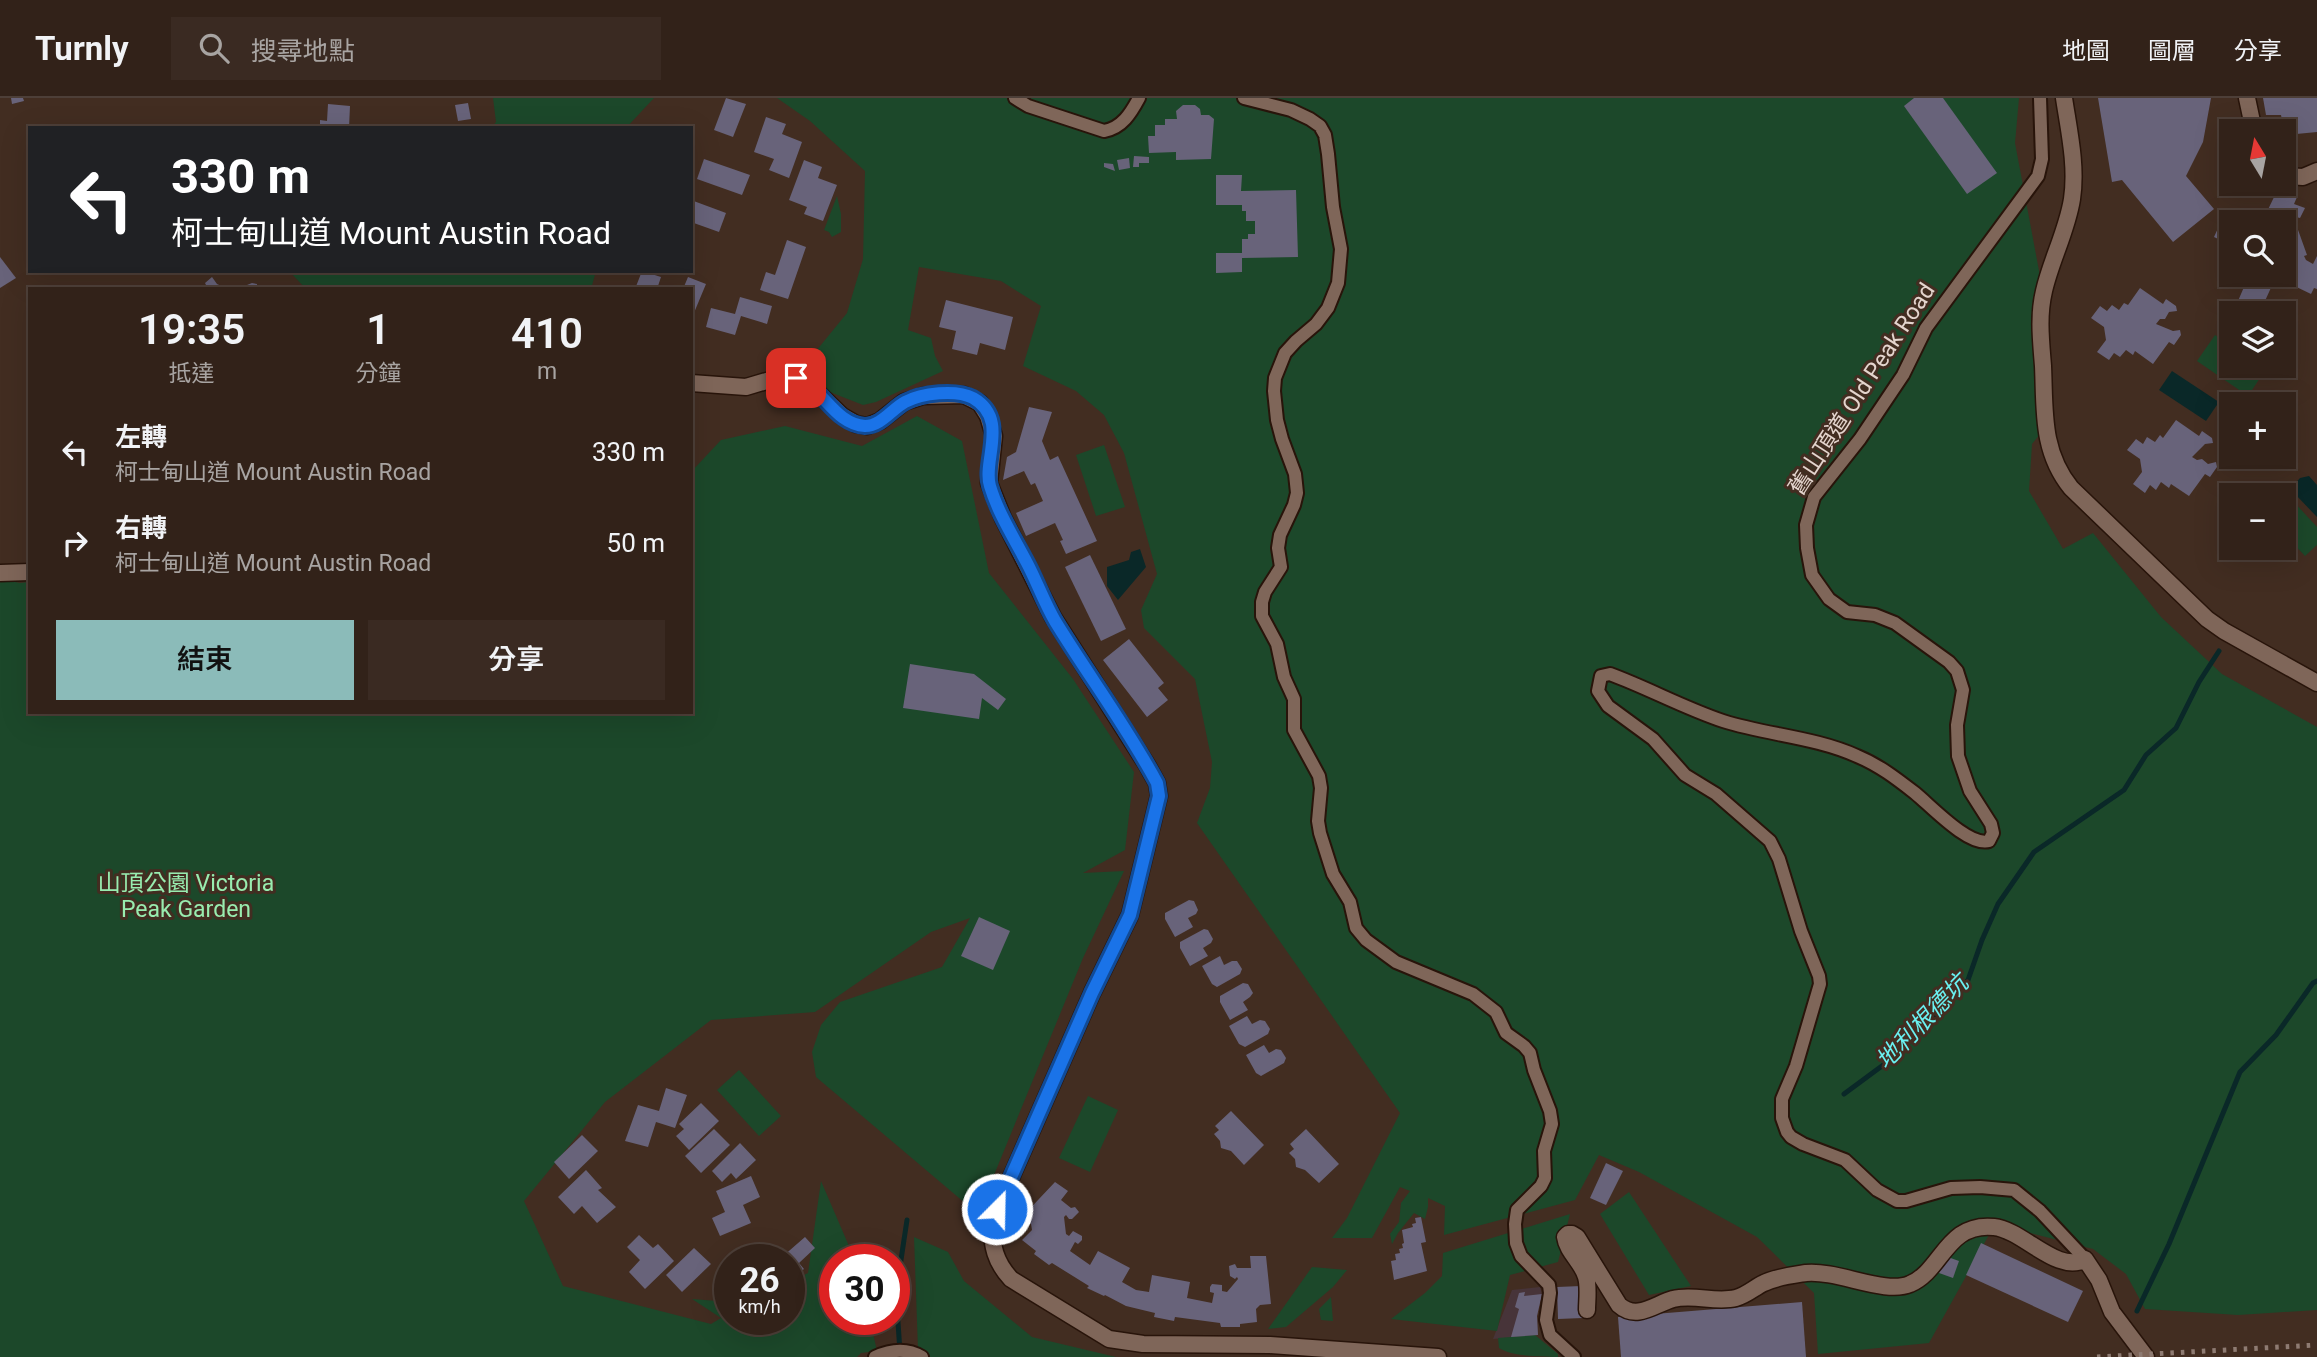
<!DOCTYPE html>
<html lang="zh-TW">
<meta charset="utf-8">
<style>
body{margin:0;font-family:Roboto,"Noto Sans TC",sans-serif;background:#3a2a22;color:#f1f3f6;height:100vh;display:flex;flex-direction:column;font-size:26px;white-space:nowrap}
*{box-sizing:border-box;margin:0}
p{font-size:23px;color:#a8a4a2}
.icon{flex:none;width:38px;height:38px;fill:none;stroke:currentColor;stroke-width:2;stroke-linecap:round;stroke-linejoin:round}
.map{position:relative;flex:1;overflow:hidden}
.sheet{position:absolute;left:28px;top:189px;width:665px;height:427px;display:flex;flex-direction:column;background:#322219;border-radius:0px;box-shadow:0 7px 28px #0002,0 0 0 2px #4d3f38}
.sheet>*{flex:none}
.guide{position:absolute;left:28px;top:28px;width:665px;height:147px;border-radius:0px;box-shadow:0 7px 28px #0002,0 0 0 2px #4d3f38;background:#202124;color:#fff;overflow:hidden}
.needle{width:46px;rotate:350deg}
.buttons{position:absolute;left:2219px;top:21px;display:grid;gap:14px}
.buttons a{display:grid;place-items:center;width:77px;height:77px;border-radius:0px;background:#322219;box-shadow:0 7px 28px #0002,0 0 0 2px #4d3f38;font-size:35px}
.speed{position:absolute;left:714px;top:1146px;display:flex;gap:14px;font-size:35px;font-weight:700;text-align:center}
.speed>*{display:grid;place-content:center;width:91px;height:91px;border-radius:50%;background:#322219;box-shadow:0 7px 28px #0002,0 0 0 2px #4d3f38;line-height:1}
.speed small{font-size:18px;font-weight:400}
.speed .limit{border:10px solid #d22;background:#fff;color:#111}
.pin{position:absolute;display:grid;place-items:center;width:60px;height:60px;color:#fff;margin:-30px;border-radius:14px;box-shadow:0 4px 10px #0006}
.me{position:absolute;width:77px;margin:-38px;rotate:23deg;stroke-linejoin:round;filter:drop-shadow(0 0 5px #0008)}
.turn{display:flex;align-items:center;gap:24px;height:147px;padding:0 28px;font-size:32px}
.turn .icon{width:91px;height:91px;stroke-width:2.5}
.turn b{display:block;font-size:49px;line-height:60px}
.eta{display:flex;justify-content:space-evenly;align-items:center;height:119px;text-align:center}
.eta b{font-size:42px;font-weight:600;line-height:49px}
.button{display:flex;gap:14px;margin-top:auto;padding:14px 28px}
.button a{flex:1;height:80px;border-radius:0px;background:#8bbbb9;color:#111;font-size:28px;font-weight:600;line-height:80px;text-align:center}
.button a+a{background:#3a2a22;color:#f1f3f6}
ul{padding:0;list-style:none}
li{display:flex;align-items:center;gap:21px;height:91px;padding:0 28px}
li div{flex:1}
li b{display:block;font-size:26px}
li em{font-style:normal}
header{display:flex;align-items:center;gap:42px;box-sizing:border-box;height:98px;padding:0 35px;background:#322219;border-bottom:2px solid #4d3f38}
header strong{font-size:33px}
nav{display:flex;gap:38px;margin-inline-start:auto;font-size:24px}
.search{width:490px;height:63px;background:#3a2a22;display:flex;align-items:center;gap:18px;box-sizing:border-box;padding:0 24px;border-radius:0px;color:#a8a4a2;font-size:26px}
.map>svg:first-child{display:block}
</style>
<header>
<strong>Turnly</strong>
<div class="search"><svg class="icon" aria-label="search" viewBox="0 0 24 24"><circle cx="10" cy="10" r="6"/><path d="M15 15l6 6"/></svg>搜尋地點</div>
<nav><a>地圖</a><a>圖層</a><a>分享</a></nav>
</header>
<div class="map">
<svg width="2317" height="1259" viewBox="0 0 2317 1259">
<rect width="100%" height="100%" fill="#422d21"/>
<polygon fill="#473439" points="1540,1189 1542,1196 1537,1218 1538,1237 1493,1241 1512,1192"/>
<g fill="#1c482a">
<polygon points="493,0 654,0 626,30 491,30 496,24"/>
<polygon points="777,0 2019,0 2015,45 2043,194 2052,301 2048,326 2032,346 2029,393 2063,451 2093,435 2161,519 2222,576 2317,629 2317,1212 2238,1217 2145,1211 2126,1176 2093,1151 1995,1126 1929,1245 1818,1256 1814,1195 1757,1139 1639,1074 1599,1057 1575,1102 1444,1137 1445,1108 1428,1100 1428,1109 1425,1121 1414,1115 1398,1135 1392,1146 1390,1136 1399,1124 1401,1105 1410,1093 1400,1089 1372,1140 1332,1140 1347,1120 1400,1015 1197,725 1210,690 1212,664 1195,581 1144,530 1141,512 1157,476 1124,355 1104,317 1076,293 1023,268 1041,208 1001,183 919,169 908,232 931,240 935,258 943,273 876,304 863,307 794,280 847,215 863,161 865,73 810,23"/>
<polygon points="837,98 841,116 841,134 832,139 829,134 824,132"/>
<polygon points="289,173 596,173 591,191 306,191"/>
<polygon points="2215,237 2231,248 2231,268 2261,268 2266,271 2248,298 2197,263"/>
<polygon points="917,318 962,343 989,475 1073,581 1134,674 1125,752 1083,775 1124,773 1083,860 978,1116 816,979 812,954 821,927 840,904 942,869 970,820 931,834 815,914 711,922 605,1004 524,1103 563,1188 711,1226 721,1220 692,1201 730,1204 730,1222 789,1222 789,1185 808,1175 821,1083 855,1162 835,1162 835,1222 870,1222 877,1253 861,1255 857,1259 0,1259 0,481 20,485 30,484 30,614 691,614 691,374 721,342 785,328 862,348"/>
<polygon points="1104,347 1125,409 1096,418 1076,357"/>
<polygon points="2282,391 2317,429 2317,447 2305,458 2284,436 2284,397 2276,397"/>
<polygon points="739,972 781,1018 759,1038 717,992"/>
<polygon points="1088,998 1118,1012 1090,1074 1059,1060"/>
<polygon points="1629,1094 1691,1188 1649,1197 1600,1116"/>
<polygon points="1570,1116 1558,1164 1510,1177 1497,1233 1391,1221 1425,1195 1442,1178 1443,1155"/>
<polygon points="914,1139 948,1154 964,1183 1032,1239 1116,1259 926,1259 918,1251"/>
<polygon points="1312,1169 1347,1172 1333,1189 1286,1229 1268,1231"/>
<polygon points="1331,1199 1333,1223 1321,1222 1319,1211"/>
<path d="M1535 1237 1558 1256V1259C1540 1258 1513 1259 1499 1250L1498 1240Z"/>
</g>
<g fill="#0a2828">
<polygon points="2172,273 2219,304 2206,323 2159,292"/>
<polygon points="2309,378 2317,387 2317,419 2295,396 2293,388 2300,380"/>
<polygon points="1140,451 1146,469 1118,502 1107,488 1107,469 1129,462 1131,454"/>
</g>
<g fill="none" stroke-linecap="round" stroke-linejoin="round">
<g stroke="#0a2828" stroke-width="5">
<polyline points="1844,996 1890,962 1968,882 1982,842 1998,806 2034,754 2124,692 2146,657 2176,630 2199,584 2219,553"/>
<polyline points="2137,1213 2169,1146 2240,974 2276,937 2313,885 2317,883"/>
<polyline points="900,1254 896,1195 907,1122"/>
</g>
</g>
<g fill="#68637a">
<polygon points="11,0 23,0 24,3 12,6"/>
<polygon points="726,0 746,6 733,39 714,32"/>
<polygon points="1914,0 1943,0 1997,75 1967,96 1904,8"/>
<polygon points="2098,0 2211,0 2203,44 2186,78 2214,111 2173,144 2122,82 2112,84"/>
<polygon points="2263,0 2317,0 2317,34 2285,37 2281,17 2266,17"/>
<polygon points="468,5 471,21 458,23 455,7"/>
<polygon points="328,6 350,8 349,30 320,30 320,22 327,23"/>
<polygon points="1183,7 1195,7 1200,11 1201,17 1209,17 1214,21 1211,61 1176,62 1176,54 1149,55 1148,38 1155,38 1155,27 1165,27 1165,21 1177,21 1176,13"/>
<polygon points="766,19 786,26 782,36 802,44 789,80 769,72 774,61 754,54"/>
<polygon points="1134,58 1149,59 1149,65 1139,65 1139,69 1133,69"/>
<polygon points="1129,60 1130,70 1119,72 1117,62"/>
<polygon points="704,61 750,77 742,97 697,81"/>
<polygon points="804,62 822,69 818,80 837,87 823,123 804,116 807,109 789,102"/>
<polygon points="1104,65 1113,66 1115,73 1104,69"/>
<polygon points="1216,77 1242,77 1241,93 1296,92 1298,159 1242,160 1242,174 1216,175 1216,155 1242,155 1242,141 1248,141 1248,136 1255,136 1255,123 1246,123 1246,113 1242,113 1242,107 1216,107"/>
<polygon points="2284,93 2297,99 2294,106 2305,110 2300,120 2296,119 2292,127 2294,131 2297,129 2307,157 2304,158 2306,162 2313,166 2317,158 2317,191 2314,190 2311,196 2284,183 2282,187 2274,183 2260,214 2238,203 2247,182 2242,177 2284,177 2284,124 2262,124 2275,97 2280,100"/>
<polygon points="691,102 726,115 719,134 691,124"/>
<polygon points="2224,117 2239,124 2231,124 2231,147 2214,139"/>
<polygon points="787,142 806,149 788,201 760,192 766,174 775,177"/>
<polygon points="0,159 16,180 0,190"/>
<polygon points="642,173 661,179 657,191 635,191"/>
<polygon points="212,179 217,186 228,191 208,191 205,185"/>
<polygon points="688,179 706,186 691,222 691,191 683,191"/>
<polygon points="252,185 257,186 257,191 237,191"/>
<polygon points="2140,190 2163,206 2166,201 2176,208 2177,213 2169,214 2165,221 2160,221 2156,226 2173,233 2180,232 2181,237 2174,247 2169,244 2153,266 2135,253 2133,257 2126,252 2120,259 2114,255 2109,262 2097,254 2106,242 2104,229 2091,220 2100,208 2107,213 2112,207 2119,212 2124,205 2128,207"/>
<polygon points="740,199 772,208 767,226 741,218 735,237 706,229 711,210 735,216"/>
<polygon points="946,202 1013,219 1005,252 980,245 977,257 952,251 956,233 939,229"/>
<polygon points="1029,309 1052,314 1042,343 1050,362 1058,358 1097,443 1066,456 1060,443 1063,442 1055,425 1026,438 1016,415 1043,403 1035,385 1031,387 1024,373 1003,382 1007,359 1016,354"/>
<polygon points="2176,322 2199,338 2202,333 2212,340 2213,345 2205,346 2192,359 2197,362 2202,361 2208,366 2216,364 2217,369 2210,379 2205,376 2189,398 2171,386 2169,390 2161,384 2156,392 2150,387 2145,395 2133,386 2142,374 2140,361 2127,352 2136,341 2143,346 2147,339 2155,344 2160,337 2163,340"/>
<polygon points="1090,457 1126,531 1101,543 1065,469"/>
<polygon points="1129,541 1164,585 1158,590 1168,602 1147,619 1103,562"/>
<polygon points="910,566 974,576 1006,601 998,612 982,600 979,621 903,610"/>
<polygon points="1189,802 1194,803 1198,812 1196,816 1188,820 1193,829 1175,839 1165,821 1165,815"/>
<polygon points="979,819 1010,833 993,872 961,858"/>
<polygon points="1204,831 1208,832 1213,841 1211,845 1203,850 1208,858 1190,868 1180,850 1180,844"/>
<polygon points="1220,858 1224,867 1232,863 1237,863 1242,871 1240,876 1217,889 1212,886 1202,868"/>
<polygon points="1243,885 1248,886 1253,895 1250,899 1243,904 1248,912 1230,922 1220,904 1220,898"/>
<polygon points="1247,918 1252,926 1260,922 1265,923 1270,931 1268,936 1245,949 1239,946 1229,928"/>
<polygon points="1264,947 1269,955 1276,951 1281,952 1286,960 1284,965 1261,978 1256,975 1246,957"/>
<polygon points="666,990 687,997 675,1030 656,1024 648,1049 625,1043 638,1007 659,1013"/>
<polygon points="701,1005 719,1023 689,1052 676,1038 684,1031 679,1026"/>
<polygon points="1231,1013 1264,1047 1244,1067 1231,1053 1221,1050 1220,1043 1214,1036 1219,1032 1215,1028"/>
<polygon points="714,1031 730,1047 701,1075 685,1058"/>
<polygon points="1306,1031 1339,1066 1319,1085 1305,1072 1296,1069 1295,1061 1289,1055 1294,1051 1290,1046"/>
<polygon points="582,1037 598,1053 569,1081 554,1064"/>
<polygon points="740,1045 756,1062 736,1081 731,1075 722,1084 712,1073"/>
<polygon points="1606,1065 1623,1073 1606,1107 1590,1100"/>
<polygon points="586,1072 602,1090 598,1092 616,1109 597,1125 582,1108 574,1116 558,1099"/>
<polygon points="751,1078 760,1099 743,1107 751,1125 720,1138 712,1120 725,1114 716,1093"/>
<polygon points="1055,1084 1068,1093 1061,1102 1071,1110 1075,1109 1079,1114 1072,1121 1069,1121 1066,1117 1064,1119 1066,1136 1069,1138 1073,1133 1082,1138 1082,1142 1078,1146 1075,1144 1070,1153 1090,1167 1098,1153 1130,1170 1122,1184 1136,1192 1149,1194 1152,1177 1190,1184 1187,1200 1212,1205 1214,1195 1210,1194 1210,1189 1212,1186 1222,1187 1222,1193 1227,1194 1238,1181 1237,1179 1235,1181 1230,1178 1229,1168 1235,1166 1237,1170 1251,1170 1250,1158 1266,1158 1271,1206 1260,1207 1256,1211 1257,1224 1240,1226 1240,1229 1221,1229 1220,1225 1175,1219 1174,1223 1154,1219 1155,1215 1126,1208 1105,1197 1104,1198 1087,1190 1089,1188 1052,1165 1049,1167 1034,1156 1036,1153 1022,1142 1032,1132 1031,1126 1022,1119"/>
<polygon points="1421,1119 1426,1144 1421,1145 1427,1173 1394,1182 1391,1163 1396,1162 1395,1156 1400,1155 1399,1151 1403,1150 1402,1146 1404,1145 1402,1132 1413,1129 1412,1126 1416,1125 1415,1120"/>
<polygon points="639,1137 653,1150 658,1146 674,1163 645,1191 629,1174 640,1162 627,1149"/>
<polygon points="805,1139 815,1150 799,1165 804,1171 789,1183 789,1162 774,1162 782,1159"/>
<polygon points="1981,1145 2083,1193 2068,1224 1966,1177"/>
<polygon points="694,1150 711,1166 682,1194 666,1177"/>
<polygon points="743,1154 753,1162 733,1162 733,1159"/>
<polygon points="1945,1158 1959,1163 1953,1180 1939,1175"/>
<polygon points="724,1170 730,1170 730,1200 721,1199"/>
<polygon points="1581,1188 1583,1220 1558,1221 1557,1189"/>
<polygon points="1525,1194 1524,1198 1542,1196 1537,1218 1538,1237 1511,1239 1519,1211 1515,1209 1519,1195"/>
<polygon points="1802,1204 1806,1259 1621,1259 1618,1219"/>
</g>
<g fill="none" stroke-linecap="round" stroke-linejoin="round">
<g stroke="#28140a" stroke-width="16">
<g id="pedestrian">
<path d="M1015 0 1028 8 1104 33C1122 30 1131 15 1139 0"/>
<polyline points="1244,0 1291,12 1310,21 1320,28 1325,37 1328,56 1333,109 1341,151 1338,185 1328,210 1316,226 1296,243 1285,255 1275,280 1274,293 1277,322 1282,341 1295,376 1297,395 1294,407 1280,437 1278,450 1281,469 1265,494 1262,504 1262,518 1277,546 1284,579 1294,601 1294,632 1319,678 1321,690 1318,723 1320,735 1333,776 1350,804 1356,830 1366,842 1396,864 1473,896 1496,914 1506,935 1524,948 1530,955 1534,972 1550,1013 1552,1026 1544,1053 1545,1080 1541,1088 1517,1112 1515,1126 1516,1145 1521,1158 1549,1187 1550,1195 1546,1222 1550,1237 1574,1259"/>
<path d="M2040 0 2042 61 2038 78 1926 230 1903 277 1860 341 1814 399 1806 427 1807 450 1812 477 1829 501 1847 514 1875 517 1895 525 1949 564 1957 573 1963 592 1957 627 1958 658 1970 693 1991 726 1993 735 1989 743C1969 749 1931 708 1915 695 1897 681 1879 667 1857 658 1815 639 1767 637 1723 623 1684 610 1648 590 1610 576L1601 578 1598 593 1608 608 1653 641 1685 677 1716 696 1770 743 1779 761 1801 833 1819 878 1820 886 1796 968 1782 1001V1020L1787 1034 1791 1039 1803 1046 1845 1062 1877 1092 1897 1103H1906L1951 1090 1980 1089 2014 1092 2040 1113 2085 1161"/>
<path d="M875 1259C890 1252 907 1250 922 1259"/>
</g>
</g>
<g stroke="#28140a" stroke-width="19">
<g id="minor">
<path d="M2064 0C2069 33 2077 68 2072 101 2067 133 2051 162 2044 193 2038 218 2041 243 2043 268 2045 312 2041 353 2071 390L2207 521 2224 533 2317 585"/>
<polyline points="2247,0 2254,33"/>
<polyline points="2284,78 2303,79 2317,73"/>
<path d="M691 285 746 289 780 279 796 280 811 288 842 318 856 326 867 328 880 323 904 304 923 298 964 297 980 305 988 318 994 338 989 385 1003 420 1053 519 1147 667 1157 685 1159 698 1130 817 1092 895 991 1125C992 1148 995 1164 1011 1181L1109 1241 1143 1246 1270 1247 1438 1259"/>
<polyline points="0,475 30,474"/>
<path d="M1587 1212C1587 1202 1589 1189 1586 1179 1582 1164 1567 1154 1565 1139L1568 1136H1572L1577 1139 1619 1207C1637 1223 1655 1206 1673 1201 1694 1196 1716 1205 1736 1200 1747 1197 1755 1189 1764 1185 1776 1179 1793 1177 1806 1175 1838 1172 1885 1197 1910 1186 1942 1173 1946 1124 1994 1129 2023 1132 2058 1177 2085 1161L2099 1182 2112 1214 2146 1259"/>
</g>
</g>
<use href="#pedestrian" stroke="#7f6659" stroke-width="12"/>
<use href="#minor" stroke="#7f6659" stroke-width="16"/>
<polyline stroke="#8e7b72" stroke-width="5" stroke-dasharray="3.5 7" stroke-linecap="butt" points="2097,1259 2317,1247"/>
</g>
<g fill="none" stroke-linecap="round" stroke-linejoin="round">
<g stroke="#114b97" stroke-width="18">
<path id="route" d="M796 280C823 289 834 326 865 328 881 328 892 311 905 304 922 295 956 291 973 300 1010 321 982 363 990 388 998 415 1014 440 1027 465 1037 484 1044 504 1055 523 1088 577 1127 629 1157 685L1159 698 1130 817 1092 895 997 1111"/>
</g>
<use href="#route" stroke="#1a73e8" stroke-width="12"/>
</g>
<g text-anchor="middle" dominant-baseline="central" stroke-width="6" stroke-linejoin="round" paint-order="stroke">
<g font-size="23" fill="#e4d5ce" stroke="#422d21">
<text transform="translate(1862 291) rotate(-57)">舊山頂道 Old Peak Road</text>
</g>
<g font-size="23" fill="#98ecaf" stroke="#422d21">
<text x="186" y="785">山頂公園 Victoria<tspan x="186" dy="26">Peak Garden</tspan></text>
</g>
<g font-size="24" font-style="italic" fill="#6af1f1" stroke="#422d21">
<text transform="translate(1922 924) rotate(-46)">地利根德坑</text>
</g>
</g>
</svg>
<div class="buttons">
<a><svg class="needle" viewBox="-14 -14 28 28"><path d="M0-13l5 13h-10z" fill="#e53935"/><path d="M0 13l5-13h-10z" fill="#a8a4a2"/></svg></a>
<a><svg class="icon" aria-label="search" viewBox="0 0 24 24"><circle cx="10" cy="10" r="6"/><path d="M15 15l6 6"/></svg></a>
<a><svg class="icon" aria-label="layers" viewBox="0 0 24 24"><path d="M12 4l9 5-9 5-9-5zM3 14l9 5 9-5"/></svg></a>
<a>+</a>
<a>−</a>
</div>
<div class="speed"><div>26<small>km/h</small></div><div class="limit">30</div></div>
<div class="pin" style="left:796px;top:280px;background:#d93025"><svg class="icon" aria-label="arrive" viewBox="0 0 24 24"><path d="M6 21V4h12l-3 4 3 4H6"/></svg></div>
<svg class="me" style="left:997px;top:1111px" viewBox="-20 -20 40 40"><circle r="17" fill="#1a73e8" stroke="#fff" stroke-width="3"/><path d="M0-11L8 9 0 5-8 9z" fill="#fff"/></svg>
<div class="guide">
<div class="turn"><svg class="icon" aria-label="left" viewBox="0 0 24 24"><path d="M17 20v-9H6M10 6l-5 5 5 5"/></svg><div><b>330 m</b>柯士甸山道 Mount Austin Road</div></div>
</div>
<section class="sheet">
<div class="eta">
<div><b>19:35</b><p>抵達</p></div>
<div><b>1</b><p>分鐘</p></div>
<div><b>410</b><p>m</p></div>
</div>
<ul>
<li><svg class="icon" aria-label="left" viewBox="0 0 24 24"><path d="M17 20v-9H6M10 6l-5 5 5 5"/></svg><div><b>左轉</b><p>柯士甸山道 Mount Austin Road</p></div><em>330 m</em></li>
<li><svg class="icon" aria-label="right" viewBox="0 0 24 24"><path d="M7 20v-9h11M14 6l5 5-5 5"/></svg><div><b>右轉</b><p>柯士甸山道 Mount Austin Road</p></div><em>50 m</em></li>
</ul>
<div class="button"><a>結束</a><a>分享</a></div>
</section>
</div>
